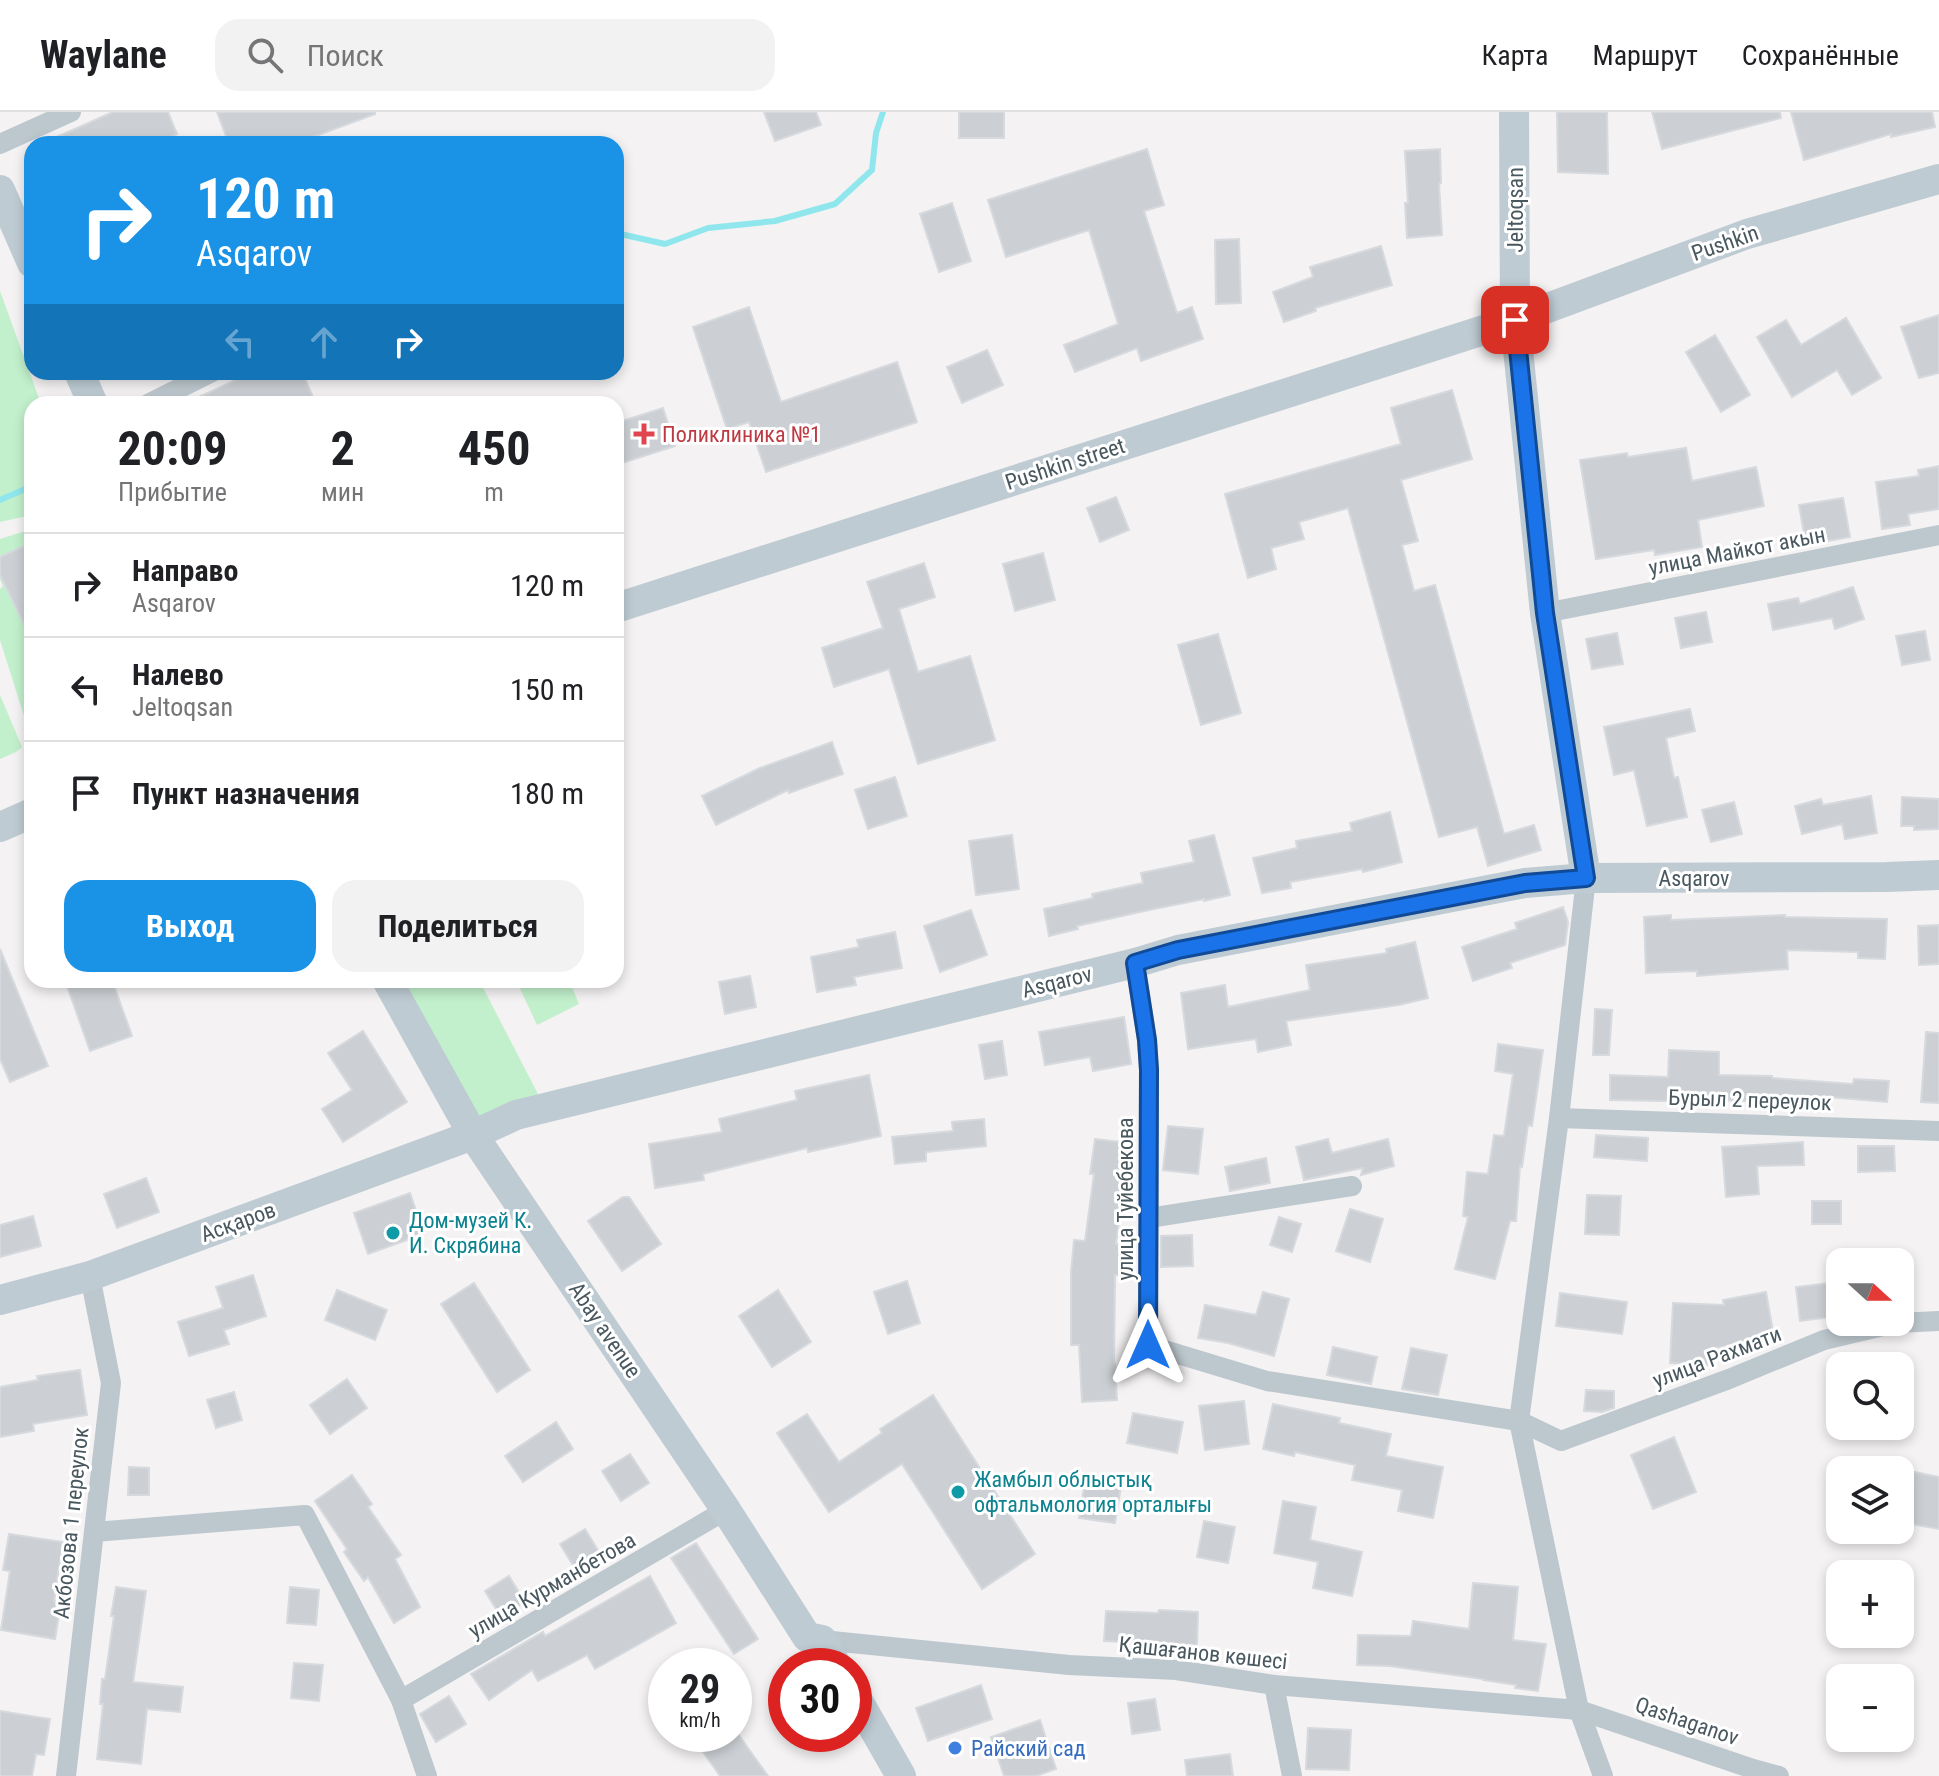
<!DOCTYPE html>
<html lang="ru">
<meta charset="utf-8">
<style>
body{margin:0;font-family:"Roboto Condensed",sans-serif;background:#f2f2f2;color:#202124;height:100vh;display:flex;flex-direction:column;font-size:30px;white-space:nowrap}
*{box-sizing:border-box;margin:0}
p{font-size:26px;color:#757577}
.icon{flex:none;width:44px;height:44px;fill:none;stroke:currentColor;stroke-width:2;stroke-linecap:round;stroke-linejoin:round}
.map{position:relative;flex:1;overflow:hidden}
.details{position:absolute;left:24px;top:284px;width:600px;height:592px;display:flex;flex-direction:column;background:#fff;border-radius:24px;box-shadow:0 4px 12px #0003}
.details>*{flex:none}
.guide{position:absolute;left:24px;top:24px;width:600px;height:244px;border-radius:24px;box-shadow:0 4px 12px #0003;background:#1a92e6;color:#fff;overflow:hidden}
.needle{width:52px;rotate:111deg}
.fabs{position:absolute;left:1826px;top:1136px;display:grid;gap:16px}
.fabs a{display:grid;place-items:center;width:88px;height:88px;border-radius:16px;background:#fff;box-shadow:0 4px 12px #0003;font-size:40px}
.speed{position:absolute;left:648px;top:1536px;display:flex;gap:16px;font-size:40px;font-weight:700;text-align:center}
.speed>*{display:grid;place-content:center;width:104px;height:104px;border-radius:50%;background:#fff;box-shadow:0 4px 12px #0003;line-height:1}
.speed small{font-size:20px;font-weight:400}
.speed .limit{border:12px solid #d22;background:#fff;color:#111}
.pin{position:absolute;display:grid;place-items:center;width:68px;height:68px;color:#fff;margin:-34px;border-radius:16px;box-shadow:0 4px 12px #0006}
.me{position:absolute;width:88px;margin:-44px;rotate:0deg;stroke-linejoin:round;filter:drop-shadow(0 0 6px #0008)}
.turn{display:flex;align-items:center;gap:28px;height:168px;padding:0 40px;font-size:36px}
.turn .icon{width:104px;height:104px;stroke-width:2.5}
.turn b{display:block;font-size:56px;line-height:68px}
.lanes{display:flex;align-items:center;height:76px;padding:0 40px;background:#0003;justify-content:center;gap:40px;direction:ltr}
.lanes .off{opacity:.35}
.eta{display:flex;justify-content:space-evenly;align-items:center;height:136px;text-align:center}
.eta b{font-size:48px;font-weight:700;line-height:56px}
.button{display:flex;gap:16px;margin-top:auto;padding:16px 40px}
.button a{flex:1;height:92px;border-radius:24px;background:#1a92e6;color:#fff;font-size:32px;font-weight:700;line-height:92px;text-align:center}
.button a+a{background:#f2f2f2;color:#202124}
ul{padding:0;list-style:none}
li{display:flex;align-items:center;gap:24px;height:104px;padding:0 40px;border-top:2px solid #e0e0e0}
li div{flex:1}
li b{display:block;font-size:30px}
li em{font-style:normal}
header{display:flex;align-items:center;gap:48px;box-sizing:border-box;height:112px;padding:0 40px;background:#fff;border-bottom:2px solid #e0e0e0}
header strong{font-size:38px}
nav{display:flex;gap:44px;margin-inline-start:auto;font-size:28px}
.search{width:560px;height:72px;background:#f2f2f2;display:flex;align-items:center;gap:20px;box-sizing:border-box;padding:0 28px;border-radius:24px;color:#757577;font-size:30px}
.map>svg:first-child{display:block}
</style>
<header>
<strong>Waylane</strong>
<div class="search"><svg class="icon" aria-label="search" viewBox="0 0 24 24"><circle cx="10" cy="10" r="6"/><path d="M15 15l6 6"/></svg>Поиск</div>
<nav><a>Карта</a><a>Маршрут</a><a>Сохранённые</a></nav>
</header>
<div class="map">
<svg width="1939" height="1664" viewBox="0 0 1939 1664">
<rect width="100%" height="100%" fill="#f4f2f2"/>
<g fill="#c2f0cc">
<polygon points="0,179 41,292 32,292 32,403 0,410"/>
<polygon points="32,417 32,629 0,528 0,477 3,474 0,467 0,427"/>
<polygon points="0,583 22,635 16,640 0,647"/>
<polygon points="397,868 479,868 538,982 458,1024"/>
<polygon points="516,868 569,868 579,892 537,913"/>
</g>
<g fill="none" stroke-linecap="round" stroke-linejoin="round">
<g stroke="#8fe7ed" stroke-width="6">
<polyline points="616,121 665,132 708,116 775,109 835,92 872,58 876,21 883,0"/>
<polyline points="0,388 32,374"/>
</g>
</g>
<g fill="#ccd0d4" stroke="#d6d9dd" stroke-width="2">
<polygon points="113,0 168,0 177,22 154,32 41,32"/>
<polygon points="217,0 375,0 375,2 294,32 229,32"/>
<polygon points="764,0 816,0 821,13 775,29"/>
<rect x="959" y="0" width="45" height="26"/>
<polygon points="1557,0 1607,0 1608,62 1558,60"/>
<polygon points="1652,0 1780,0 1781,6 1662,37"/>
<polygon points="1791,0 1932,0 1935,15 1891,25 1891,22 1804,48"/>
<polygon points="1147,37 1164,93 1144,99 1177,201 1192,195 1203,227 1141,249 1137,236 1075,260 1064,233 1118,212 1089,118 1006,145 988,88"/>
<polygon points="1440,37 1441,71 1439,72 1442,123 1407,126 1405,91 1408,91 1405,39"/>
<polygon points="952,91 971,149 939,160 920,102"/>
<polygon points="1239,127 1241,191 1216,192 1215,128"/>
<polygon points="1381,134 1392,173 1315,196 1316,199 1284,210 1273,180 1313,165 1310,155"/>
<polygon points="749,195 781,290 897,250 917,310 766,360 749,310 727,317 693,215"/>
<polygon points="1939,203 1939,261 1919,266 1901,215"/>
<polygon points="1846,206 1881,266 1852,283 1837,258 1792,285 1757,225 1786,208 1801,233"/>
<polygon points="1715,223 1750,283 1721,300 1686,240"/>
<polygon points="987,238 1003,273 962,291 947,255"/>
<polygon points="253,260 302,260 316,292 184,292"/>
<polygon points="1452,278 1472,347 1401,368 1418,429 1402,433 1414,479 1435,473 1504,722 1534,713 1541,738 1488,754 1477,715 1439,725 1348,396 1299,410 1304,427 1271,436 1276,457 1248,466 1225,382 1401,332 1391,296"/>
<polygon points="663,296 675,334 616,353 616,311"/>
<polygon points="1686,336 1692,369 1756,355 1764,394 1698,408 1702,435 1655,443 1654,438 1596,447 1580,348 1627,341 1628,345"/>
<polygon points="1939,354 1939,397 1908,402 1910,413 1882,417 1876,370 1919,364 1918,358"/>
<polygon points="1116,385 1129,418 1100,430 1087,396"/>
<polygon points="1843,386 1850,425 1806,433 1799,393"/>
<polygon points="32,430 32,529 0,463 0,445"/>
<polygon points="1043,441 1055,488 1015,499 1003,452"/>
<polygon points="924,451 935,485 899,497 918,560 970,544 995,628 918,652 889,557 834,575 822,536 883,516 867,470"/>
<polygon points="1853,475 1864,507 1835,517 1832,506 1773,518 1768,492 1798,486 1800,492"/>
<polygon points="1706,500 1712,530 1681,536 1675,506"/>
<polygon points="1925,519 1930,548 1902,553 1896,524"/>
<polygon points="1617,521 1623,552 1592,557 1586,527"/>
<polygon points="1218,522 1241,601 1201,613 1178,533"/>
<polygon points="1690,597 1695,619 1666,626 1674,666 1678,665 1687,705 1647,714 1634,658 1614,663 1604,615"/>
<polygon points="832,630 843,662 789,681 788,678 716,713 702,684 760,656"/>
<polygon points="895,665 907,704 868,717 855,678"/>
<polygon points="1871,684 1877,721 1845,727 1842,712 1802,722 1795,694 1821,687 1823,693"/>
<polygon points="1902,685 1939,687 1939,717 1914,718 1914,714 1901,714"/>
<polygon points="1734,690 1742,722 1711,730 1702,698"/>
<polygon points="1390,700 1402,750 1363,760 1362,757 1290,770 1291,776 1262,781 1253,746 1297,736 1296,729 1352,719 1350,711"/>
<polygon points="1012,723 1019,777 976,783 969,729"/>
<polygon points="1214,723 1230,783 1204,789 1204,787 1149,798 1077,814 1078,817 1049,824 1044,797 1093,786 1092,782 1143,771 1141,761 1194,750 1189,729"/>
<polygon points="1563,795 1568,810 1565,833 1510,851 1512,856 1473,869 1462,835 1517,817 1515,811"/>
<polygon points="971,798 987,843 940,860 924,814"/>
<polygon points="1671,803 1671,808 1785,803 1785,805 1887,807 1885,847 1858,846 1858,840 1787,838 1788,857 1697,864 1697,859 1646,861 1644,805"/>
<polygon points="1939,813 1939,852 1919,853 1918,814"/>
<polygon points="895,820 902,856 854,865 856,873 817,880 811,845 859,835 857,828"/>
<polygon points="1415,830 1428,886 1399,893 1286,909 1291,933 1258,940 1256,927 1188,937 1181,881 1225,873 1228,895 1310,878 1306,853 1387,841 1386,837"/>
<polygon points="0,837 48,954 10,970 0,947"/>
<polygon points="750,864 756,895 725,902 719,870"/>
<polygon points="65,868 112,868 132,924 90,939"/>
<polygon points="1595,897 1612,898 1609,943 1593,943"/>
<polygon points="1124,905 1131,952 1093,959 1090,945 1045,953 1039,920"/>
<polygon points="363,919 407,990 343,1030 322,997 352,978 328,941"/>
<polygon points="1926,920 1939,921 1939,991 1921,990"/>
<polygon points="1002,929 1007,963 985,967 979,933"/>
<polygon points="1498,932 1543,938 1532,1014 1528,1013 1522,1055 1520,1054 1516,1109 1510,1109 1495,1167 1455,1157 1468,1105 1463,1104 1467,1060 1488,1062 1494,1023 1504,1024 1513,962 1495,959"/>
<polygon points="1669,938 1719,940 1719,963 1772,964 1772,966 1853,972 1854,967 1889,969 1887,990 1828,985 1827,1000 1799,998 1799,991 1718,988 1718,990 1610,988 1610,963 1668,965"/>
<polygon points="869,963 881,1024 808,1040 807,1036 703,1062 704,1068 655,1076 649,1032 722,1020 719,1007 797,988 795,979"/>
<polygon points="984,1007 986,1034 926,1040 926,1049 895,1052 892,1025 953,1019 952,1010"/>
<polygon points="1168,1014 1203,1017 1198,1062 1163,1058"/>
<polygon points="1596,1023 1648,1026 1647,1049 1594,1045"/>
<polygon points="1095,1027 1129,1031 1116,1132 1121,1132 1119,1163 1115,1163 1114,1252 1115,1252 1117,1288 1082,1290 1079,1233 1071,1233 1071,1160 1074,1128 1085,1129 1094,1062 1090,1062"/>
<polygon points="1328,1027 1332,1041 1388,1027 1394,1054 1361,1063 1363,1056 1304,1068 1296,1035"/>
<polygon points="1803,1030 1804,1053 1757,1054 1759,1082 1726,1085 1722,1035"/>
<polygon points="1858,1034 1894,1034 1895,1059 1858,1060"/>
<polygon points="1266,1046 1270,1071 1230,1079 1225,1055"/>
<polygon points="146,1066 159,1100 117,1116 104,1082"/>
<polygon points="410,1081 424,1122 368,1142 354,1101"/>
<polygon points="1587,1083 1621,1084 1619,1123 1585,1122"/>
<polygon points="623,1085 629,1085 661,1132 622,1159 588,1109"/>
<rect x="1812" y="1089" width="29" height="23"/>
<polygon points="1350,1097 1383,1107 1370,1150 1336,1139"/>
<polygon points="33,1104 41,1134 0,1145 0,1113"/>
<polygon points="1279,1105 1301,1112 1292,1140 1270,1133"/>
<polygon points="1192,1123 1193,1154 1161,1155 1161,1124"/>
<polygon points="253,1163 266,1204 224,1218 229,1232 189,1244 178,1210 223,1196 216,1175"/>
<polygon points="907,1169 920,1211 888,1222 874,1180"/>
<polygon points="1837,1170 1840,1204 1800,1209 1796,1175"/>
<polygon points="474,1171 530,1258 497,1280 441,1192"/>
<polygon points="337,1178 387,1198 375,1228 325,1208"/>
<polygon points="778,1178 811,1230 772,1255 739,1204"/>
<polygon points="1263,1180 1289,1187 1274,1244 1228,1231 1198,1226 1205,1193 1256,1203"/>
<polygon points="1766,1180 1774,1225 1711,1237 1710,1253 1670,1251 1673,1191 1724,1193 1723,1188"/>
<polygon points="1560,1181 1627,1190 1622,1222 1556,1214"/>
<polygon points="1333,1235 1377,1245 1371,1272 1327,1263"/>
<polygon points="1411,1236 1447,1243 1438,1283 1402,1277"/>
<polygon points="80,1258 87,1303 33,1312 34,1319 0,1325 0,1275 38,1268 37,1264"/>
<polygon points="347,1267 367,1296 330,1322 310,1293"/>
<polygon points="1586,1278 1614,1279 1614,1296 1602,1300 1584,1299"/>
<polygon points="234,1280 242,1308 216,1316 207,1288"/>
<polygon points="933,1283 1035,1442 982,1477 902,1352 829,1400 777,1321 807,1302 839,1350 882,1321 880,1317"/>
<polygon points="1244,1289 1249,1332 1205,1338 1199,1294"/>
<polygon points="1273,1292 1340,1306 1339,1311 1391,1322 1386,1344 1443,1355 1433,1406 1398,1399 1402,1378 1352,1368 1355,1353 1295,1340 1294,1344 1263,1337"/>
<polygon points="1133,1301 1183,1310 1177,1341 1127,1331"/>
<polygon points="556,1310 573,1337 523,1370 505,1344"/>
<polygon points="1674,1325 1696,1380 1653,1397 1631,1343"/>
<polygon points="630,1342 649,1371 621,1389 602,1359"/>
<polygon points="129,1355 149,1356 149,1383 128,1383"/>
<polygon points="1900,1357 1939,1365 1939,1417 1900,1410"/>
<polygon points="352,1363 372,1392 368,1395 401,1443 395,1447 420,1495 394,1511 368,1465 364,1469 344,1440 347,1437 315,1389"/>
<polygon points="1085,1369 1121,1374 1115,1411 1079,1406"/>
<polygon points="1283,1389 1316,1395 1310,1428 1362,1440 1352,1484 1313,1476 1318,1450 1274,1441"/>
<polygon points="1204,1409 1235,1415 1228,1451 1197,1445"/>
<polygon points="585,1417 599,1440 574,1455 560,1432"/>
<polygon points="9,1422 63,1430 54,1489 61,1490 55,1527 1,1518 10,1459 3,1458"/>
<polygon points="696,1431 758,1527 734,1542 671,1446"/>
<polygon points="509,1464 525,1490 501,1505 485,1479"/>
<polygon points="650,1464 676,1511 595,1557 587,1543 538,1569 532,1558 489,1588 471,1562 543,1520 545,1524"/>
<polygon points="1473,1471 1518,1475 1513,1528 1546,1532 1538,1579 1515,1576 1516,1573 1483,1568 1483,1567 1389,1554 1357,1553 1358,1523 1411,1524 1413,1509 1469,1517"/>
<polygon points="116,1475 146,1479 133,1570 183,1575 180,1600 147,1597 141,1652 97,1647 103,1592 100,1592 102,1567 105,1567 114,1504 111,1504"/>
<polygon points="290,1475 319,1478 316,1513 287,1511"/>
<polygon points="1159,1498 1198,1500 1197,1533 1104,1529 1106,1499 1158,1501"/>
<polygon points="294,1551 323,1553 319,1589 291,1586"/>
<polygon points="981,1573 992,1607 928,1629 916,1596"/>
<polygon points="449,1584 466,1612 436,1630 420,1602"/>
<polygon points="1155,1587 1160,1618 1132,1622 1128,1591"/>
<polygon points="0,1599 50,1607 44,1643 36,1642 32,1664 0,1664"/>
<polygon points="1040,1608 1056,1657 1036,1664 1004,1664 991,1625"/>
<polygon points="1308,1616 1351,1618 1349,1658 1306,1657"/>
<polygon points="722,1622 738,1622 768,1664 720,1664 701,1637"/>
<polygon points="1230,1642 1233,1664 1187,1664 1185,1648"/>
</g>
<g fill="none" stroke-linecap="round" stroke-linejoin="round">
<g stroke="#bdc8ce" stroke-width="20">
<polyline points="0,32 71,0"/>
<polyline points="148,292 212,260"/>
<polyline points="1545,501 1939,423"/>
<polyline points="1586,766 1559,1006 1519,1309 1579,1598 1603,1664"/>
<polyline points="1135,851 1147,928 1149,958 1148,1233 1267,1269 1519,1309 1561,1329 1729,1267 1824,1228 1896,1211 1939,1209"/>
<polyline points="1559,1006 1939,1019"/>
<polyline points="1149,1106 1352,1074"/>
<polyline points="94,1420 305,1403 401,1588 427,1664"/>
<polyline points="822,1528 1069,1553 1176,1558 1274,1573 1579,1598 1753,1657 1779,1664"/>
<polyline points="1274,1573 1292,1664"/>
<polyline points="401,1588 726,1398"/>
<polyline points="66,1664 111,1271 90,1164"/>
</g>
<g stroke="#becbd3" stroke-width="30">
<polyline points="1514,0 1515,208 1545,501 1586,766"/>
<polyline points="0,78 32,151"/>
<polyline points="79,260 93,292"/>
<polyline points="616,496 1515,208 1747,122 1939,67"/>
<polyline points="0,715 32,701"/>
<polyline points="387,868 473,1023 726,1398 807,1525 822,1528 837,1554"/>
<polyline points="0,1188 90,1164 473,1023 516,1003 1135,851 1178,838 1525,771 1586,766 1887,765 1939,763"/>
<polyline points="854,1582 901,1664"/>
</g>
</g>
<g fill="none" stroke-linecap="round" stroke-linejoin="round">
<g stroke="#114b97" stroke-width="20">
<polyline id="route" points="1148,1233 1149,958 1147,928 1135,851 1178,838 1525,771 1586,766 1545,501 1515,208"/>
</g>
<use href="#route" stroke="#1a73e8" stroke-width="14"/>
</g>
<path fill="#e0444e" stroke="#fff" stroke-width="3" d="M640 310h8v8h8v8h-8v8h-8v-8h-8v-8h8z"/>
<g fill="#0f9aa8" stroke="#fff" stroke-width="3">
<circle cx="393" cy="1121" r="8"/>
<circle cx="958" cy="1380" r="8"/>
</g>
<circle fill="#3f7fe0" stroke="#fff" stroke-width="3" cx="955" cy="1636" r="8"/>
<g text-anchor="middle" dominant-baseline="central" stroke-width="6" stroke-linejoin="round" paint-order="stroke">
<g font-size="22" fill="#49585f" stroke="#fff">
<text transform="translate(1515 98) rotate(-90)">Jeltoqsan</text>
<text transform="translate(1725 131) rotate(-19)">Pushkin</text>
<text transform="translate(1065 352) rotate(-18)">Pushkin street</text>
<text transform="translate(1737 439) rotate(-11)">улица Майкот акын</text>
<text x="1694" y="766">Asqarov</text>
<text transform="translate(1057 870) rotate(-14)">Asqarov</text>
<text transform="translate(1750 988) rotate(2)">Бурыл 2 переулок</text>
<text transform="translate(1125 1087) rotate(-90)">улица Туйебекова</text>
<text transform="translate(238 1110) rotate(-20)">Асқаров</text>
<text transform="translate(605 1218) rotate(56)">Abay avenue</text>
<text transform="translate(1717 1245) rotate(-21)">улица Рахмати</text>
<text transform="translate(71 1411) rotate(-84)">Акбозова 1 переулок</text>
<text transform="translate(552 1473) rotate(-30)">улица Курманбетова</text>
<text transform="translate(1203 1541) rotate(6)">Қашағанов көшесі</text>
<text transform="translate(1687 1609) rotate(19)">Qashaganov</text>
</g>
<g font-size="22" fill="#be3a42" stroke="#fff" text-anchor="start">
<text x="662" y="322">Поликлиника №1</text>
</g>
<g font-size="22" fill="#0d838f" stroke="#fff" text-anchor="start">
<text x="409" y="1108">Дом-музей К.<tspan x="409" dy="25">И. Скрябина</tspan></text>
<text x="974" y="1367">Жамбыл облыстық<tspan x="974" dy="25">офтальмология орталығы</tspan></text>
</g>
<g font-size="22" fill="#366cbe" stroke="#fff" text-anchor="start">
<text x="971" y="1636">Райский сад</text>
</g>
</g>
</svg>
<div class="fabs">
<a><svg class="needle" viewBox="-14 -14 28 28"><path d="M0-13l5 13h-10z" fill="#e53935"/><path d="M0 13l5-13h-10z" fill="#757577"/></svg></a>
<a><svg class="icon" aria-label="search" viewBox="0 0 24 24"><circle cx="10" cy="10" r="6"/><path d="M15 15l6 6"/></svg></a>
<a><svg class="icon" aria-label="layers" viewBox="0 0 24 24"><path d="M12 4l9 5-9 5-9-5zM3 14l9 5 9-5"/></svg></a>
<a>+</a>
<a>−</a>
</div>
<div class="speed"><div>29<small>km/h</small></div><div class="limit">30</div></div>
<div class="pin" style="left:1515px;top:208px;background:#d93025"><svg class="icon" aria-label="arrive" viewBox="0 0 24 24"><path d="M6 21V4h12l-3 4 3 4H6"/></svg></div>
<svg class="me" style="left:1148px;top:1233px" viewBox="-20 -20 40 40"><path d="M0-17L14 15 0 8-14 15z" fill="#1a73e8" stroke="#fff" stroke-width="4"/></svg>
<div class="guide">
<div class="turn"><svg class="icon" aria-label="right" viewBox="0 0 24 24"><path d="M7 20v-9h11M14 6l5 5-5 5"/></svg><div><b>120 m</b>Asqarov</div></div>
<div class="lanes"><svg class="icon off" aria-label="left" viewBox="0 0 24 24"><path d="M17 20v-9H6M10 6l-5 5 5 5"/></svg><svg class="icon off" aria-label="ahead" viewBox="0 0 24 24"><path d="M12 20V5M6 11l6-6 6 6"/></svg><svg class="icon" aria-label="right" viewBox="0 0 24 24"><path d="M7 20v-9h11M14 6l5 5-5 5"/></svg></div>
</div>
<section class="details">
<div class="eta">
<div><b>20:09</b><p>Прибытие</p></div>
<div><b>2</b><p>мин</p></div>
<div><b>450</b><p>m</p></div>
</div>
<ul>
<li><svg class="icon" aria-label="right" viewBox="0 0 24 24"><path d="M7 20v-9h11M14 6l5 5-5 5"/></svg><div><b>Направо</b><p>Asqarov</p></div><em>120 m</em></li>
<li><svg class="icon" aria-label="left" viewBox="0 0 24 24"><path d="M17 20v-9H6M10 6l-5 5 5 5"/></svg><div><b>Налево</b><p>Jeltoqsan</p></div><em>150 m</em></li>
<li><svg class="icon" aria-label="arrive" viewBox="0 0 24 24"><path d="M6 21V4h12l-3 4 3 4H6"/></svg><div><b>Пункт назначения</b></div><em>180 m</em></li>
</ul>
<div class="button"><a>Выход</a><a>Поделиться</a></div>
</section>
</div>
